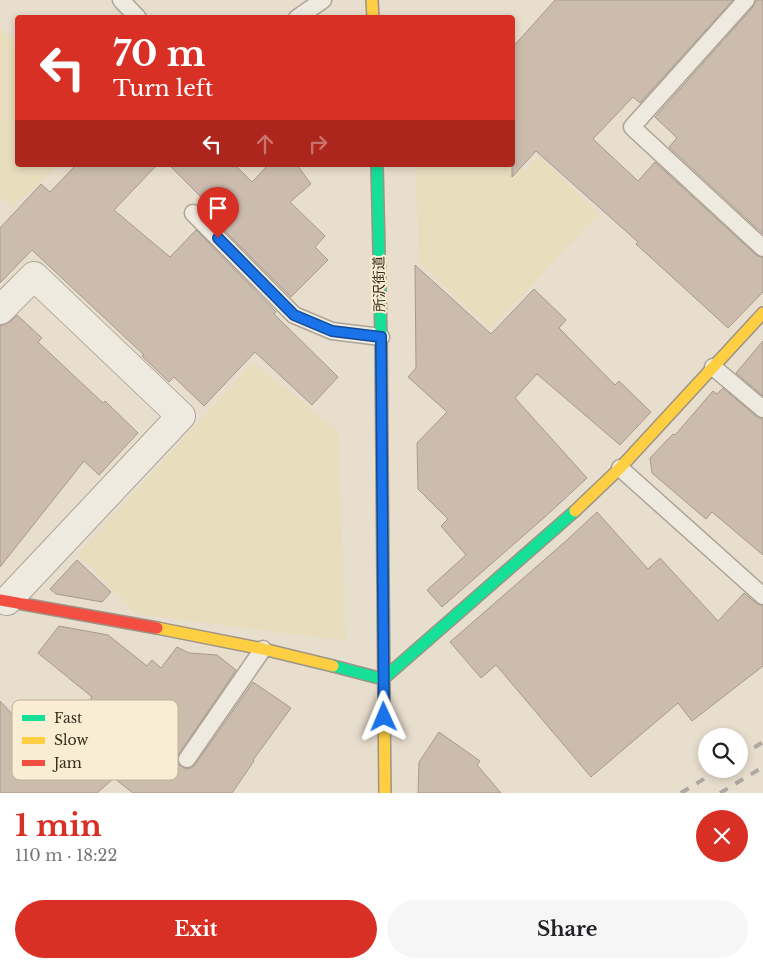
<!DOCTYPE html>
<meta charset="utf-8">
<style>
body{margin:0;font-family:"Libre Baskerville","Noto Sans JP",serif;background:#f6f6f6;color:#202124;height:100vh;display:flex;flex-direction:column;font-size:19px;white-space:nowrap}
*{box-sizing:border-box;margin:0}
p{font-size:16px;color:#757577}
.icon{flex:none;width:28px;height:28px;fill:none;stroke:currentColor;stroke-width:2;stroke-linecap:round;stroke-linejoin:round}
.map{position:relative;height:793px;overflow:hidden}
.sheet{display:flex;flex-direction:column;background:#fff;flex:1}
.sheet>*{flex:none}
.top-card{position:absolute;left:15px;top:15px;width:500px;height:152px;border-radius:5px;box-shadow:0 2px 8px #0003;background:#d93025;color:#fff;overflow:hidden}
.fabs{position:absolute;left:698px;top:728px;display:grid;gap:10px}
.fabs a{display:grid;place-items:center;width:50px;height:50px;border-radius:50%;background:#fff;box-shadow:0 2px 8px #0003;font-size:25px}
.pin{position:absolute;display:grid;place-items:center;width:42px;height:42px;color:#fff;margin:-51px -21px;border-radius:50% 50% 50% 0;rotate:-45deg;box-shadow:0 0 5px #0007}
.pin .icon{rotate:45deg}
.me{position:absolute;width:55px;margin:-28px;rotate:359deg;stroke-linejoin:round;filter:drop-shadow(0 0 4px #0008)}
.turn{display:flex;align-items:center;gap:18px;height:105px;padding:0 15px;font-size:22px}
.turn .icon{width:65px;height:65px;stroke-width:2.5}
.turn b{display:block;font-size:35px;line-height:42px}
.lanes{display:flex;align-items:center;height:48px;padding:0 15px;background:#0003;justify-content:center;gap:25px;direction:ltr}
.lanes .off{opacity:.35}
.round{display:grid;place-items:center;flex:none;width:52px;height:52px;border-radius:26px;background:#f6f6f6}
.overview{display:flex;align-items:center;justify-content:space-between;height:85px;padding:0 15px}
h1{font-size:30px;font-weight:700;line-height:38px;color:#d93025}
.button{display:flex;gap:10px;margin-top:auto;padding:10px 15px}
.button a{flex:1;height:58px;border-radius:30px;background:#d93025;color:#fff;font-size:20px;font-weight:700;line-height:58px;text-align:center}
.button a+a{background:#f6f6f6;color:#202124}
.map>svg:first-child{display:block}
</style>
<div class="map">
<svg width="763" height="793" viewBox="0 0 763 793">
<rect width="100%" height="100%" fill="#e8dece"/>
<g fill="#e8ddbd">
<polygon points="0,27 17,44 18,165 60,165 11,208 0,194"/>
<polygon points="539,156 599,214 490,329 419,262 416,165 512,165 513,157 526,170"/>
<polygon points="253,362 338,431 346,641 136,614 78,554"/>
</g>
<g fill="#cbbcae" stroke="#a8998d">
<polygon points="555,0 733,0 640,103 633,97 593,139 638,181 655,162 756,255 763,258 763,292 728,328 636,244 638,242 536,151 512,177 512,48"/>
<polygon points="756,0 763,0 763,234 669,147 677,138 655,117 753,7"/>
<polygon points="76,165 157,165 114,210 170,257 196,230 276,312 274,314 338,377 312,405 255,352 204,406 174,377 169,382 142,356 144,355 32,250 0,283 0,228 41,184 50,192"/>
<polygon points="169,165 235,165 252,182 268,165 297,165 311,184 290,202 325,236 315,247 328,260 291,297 210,216 215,211"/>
<polygon points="415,265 491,334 534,289 566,320 559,328 615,385 619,381 651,412 620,445 537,374 515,398 587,478 546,516 442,607 427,590 466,555 441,526 448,519 418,489 417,443 447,412 408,377 416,368"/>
<polygon points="17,315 42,338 38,342 103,403 105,401 138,433 99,475 84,461 0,567 0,325 4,325 11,321"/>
<polygon points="763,341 763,396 736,373"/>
<polygon points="723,388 757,417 763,419 763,555 712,512 706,519 652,473 650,458 673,434 675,435 713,391 717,394"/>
<polygon points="597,512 648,569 660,558 718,621 744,593 756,603 763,606 763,666 692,721 678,703 591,777 496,665 481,678 450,642 567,540"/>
<polygon points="77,560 111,592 102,602 56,594 50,589"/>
<polygon points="59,626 108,635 147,666 152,660 161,668 177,647 189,653 217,655 236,670 179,754 177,759 178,764 186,769 191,768 195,765 253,682 291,708 253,760 254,761 232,793 133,793 114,778 97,793 0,793 0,701 50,754 92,697 38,653"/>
<polygon points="439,732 480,761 477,765 501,793 418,793 419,762"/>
</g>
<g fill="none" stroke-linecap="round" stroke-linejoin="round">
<g stroke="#ada397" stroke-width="19">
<g id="lane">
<polyline points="121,0 138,18"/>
<polyline points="746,0 632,127 763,248"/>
<polyline points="297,18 323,0"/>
<polyline points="193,213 294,315 332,331 381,337"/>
<polyline points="713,367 763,409"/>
<polyline points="620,468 763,596"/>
<polyline points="187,759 263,649"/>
</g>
</g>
<g stroke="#ada397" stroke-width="30">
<polyline id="street" points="0,310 34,276 181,416 7,601"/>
</g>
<g stroke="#9d9386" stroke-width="14">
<g id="fast">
<polyline points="377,165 381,337 384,701"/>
<polyline points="333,666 383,679 575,511"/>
</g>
</g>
<g stroke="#9d9386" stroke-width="14">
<g id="slow">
<polyline points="372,0 373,18"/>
<polyline points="575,511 620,468 763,313"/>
<polyline points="157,628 263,649 333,666"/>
<polyline points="384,701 385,793"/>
</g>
</g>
<g stroke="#9d9386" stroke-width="14">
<polyline id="jam" points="0,600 157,628"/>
</g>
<use href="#lane" stroke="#efeae0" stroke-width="16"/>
<use href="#street" stroke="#efeae0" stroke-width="28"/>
<use href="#fast" stroke="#16e098" stroke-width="11"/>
<use href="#slow" stroke="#ffcf43" stroke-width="11"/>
<use href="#jam" stroke="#f24e42" stroke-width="11"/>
<g stroke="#afa8a0" stroke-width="4" stroke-dasharray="9 9" stroke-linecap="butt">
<polyline points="739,757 763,742"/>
<polyline points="681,793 720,769"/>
<polyline points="720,793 763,767"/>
</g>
</g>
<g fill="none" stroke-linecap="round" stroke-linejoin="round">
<g stroke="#114b97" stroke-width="12">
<polyline id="route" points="218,238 294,315 332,331 381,337 384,717"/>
</g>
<use href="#route" stroke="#1a73e8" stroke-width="9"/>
</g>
<g text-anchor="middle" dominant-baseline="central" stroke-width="4" stroke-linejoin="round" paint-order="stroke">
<g font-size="14" fill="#3d2b1d" stroke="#f9edd3">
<text transform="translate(379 284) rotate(-91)">所沢街道</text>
</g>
</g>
<rect x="12" y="700" width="166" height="80" rx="8" fill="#f9edd3" stroke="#c1b39c" stroke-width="1"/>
<rect x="22" y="715" width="23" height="6" fill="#16e098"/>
<rect x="22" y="737" width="23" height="7" fill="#ffcf43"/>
<rect x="22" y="760" width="23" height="6" fill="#f24e42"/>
<g font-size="14" fill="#3d2b1d">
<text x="54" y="723">Fast</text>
<text x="54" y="745">Slow</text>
<text x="54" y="768">Jam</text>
</g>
</svg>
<div class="fabs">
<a><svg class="icon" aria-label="search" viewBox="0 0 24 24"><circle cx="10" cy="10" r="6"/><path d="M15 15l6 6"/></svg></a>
</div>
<div class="pin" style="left:218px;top:238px;background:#d93025"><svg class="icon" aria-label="arrive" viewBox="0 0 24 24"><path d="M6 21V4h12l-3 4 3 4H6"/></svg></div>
<svg class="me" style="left:384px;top:717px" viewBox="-20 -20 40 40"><path d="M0-17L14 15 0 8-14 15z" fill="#1a73e8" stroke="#fff" stroke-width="4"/></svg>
<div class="top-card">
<div class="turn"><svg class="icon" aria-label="left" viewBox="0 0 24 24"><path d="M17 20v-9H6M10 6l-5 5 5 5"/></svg><div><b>70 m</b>Turn left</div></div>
<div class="lanes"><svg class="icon" aria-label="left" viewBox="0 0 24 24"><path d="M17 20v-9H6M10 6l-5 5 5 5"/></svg><svg class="icon off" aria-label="ahead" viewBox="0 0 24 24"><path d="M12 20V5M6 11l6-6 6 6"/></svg><svg class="icon off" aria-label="right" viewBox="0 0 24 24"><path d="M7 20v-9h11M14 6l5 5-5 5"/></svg></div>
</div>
</div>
<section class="sheet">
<div class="overview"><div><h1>1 min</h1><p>110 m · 18:22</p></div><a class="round" style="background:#d93025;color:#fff"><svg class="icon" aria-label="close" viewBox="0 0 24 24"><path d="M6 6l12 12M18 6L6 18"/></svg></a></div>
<div class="button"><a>Exit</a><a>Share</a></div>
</section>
